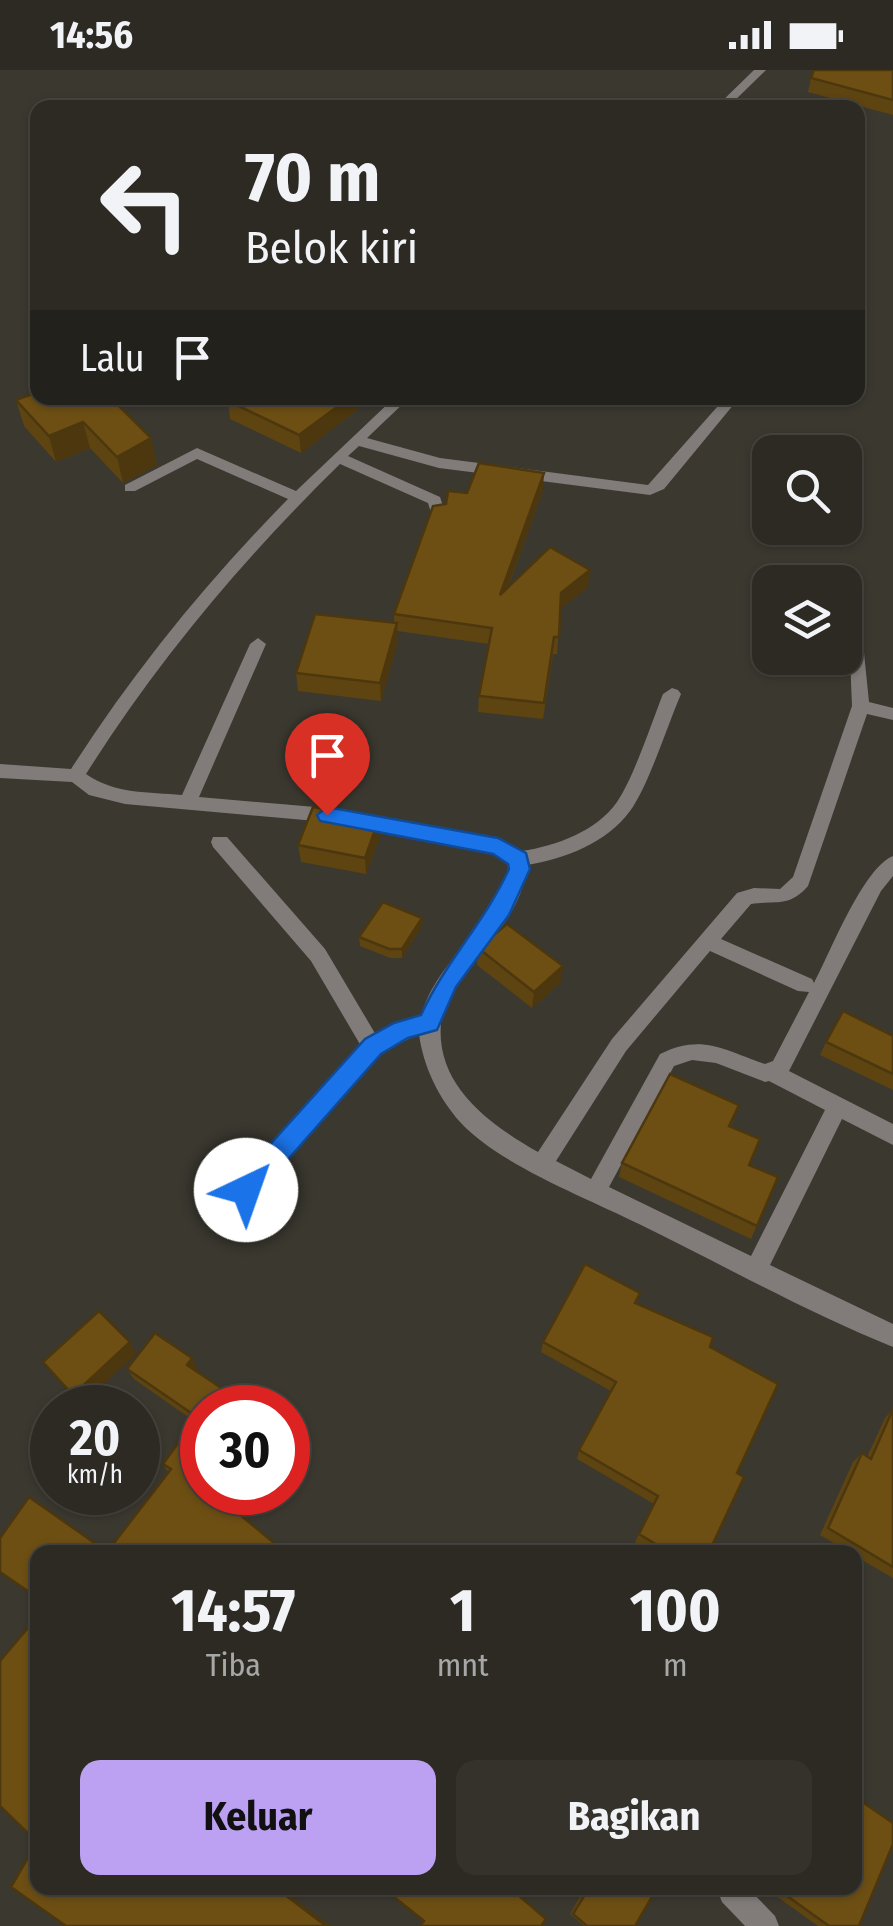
<!DOCTYPE html>
<html lang="id">
<style>
body{margin:0;font-family:"Fira Sans Condensed",sans-serif;background:#34322b;color:#f1f3f6;height:100vh;display:flex;flex-direction:column;font-size:38px;white-space:nowrap}
*{box-sizing:border-box;margin:0}
p{font-size:32px;color:#a6a7a6}
.icon{flex:none;width:55px;height:55px;fill:none;stroke:currentColor;stroke-width:2;stroke-linecap:round;stroke-linejoin:round}
.map{position:relative;flex:1;overflow:hidden}
.sheet{position:absolute;left:30px;top:1475px;width:832px;height:350px;display:flex;flex-direction:column;background:#2c2a23;border-radius:20px;box-shadow:0 2px 8px #0004,0 0 0 2px #484641}
.sheet>*{flex:none}
.banner{position:absolute;left:30px;top:30px;width:835px;height:305px;border-radius:20px;box-shadow:0 2px 8px #0004,0 0 0 2px #484641;background:#2c2a23;color:#f1f3f6;overflow:hidden}
.fabs{position:absolute;left:752px;top:365px;display:grid;gap:20px}
.fabs a{display:grid;place-items:center;width:110px;height:110px;border-radius:20px;background:#2c2a23;box-shadow:0 2px 8px #0004,0 0 0 2px #484641;font-size:50px}
.speed{position:absolute;left:30px;top:1315px;display:flex;gap:20px;font-size:50px;font-weight:700;text-align:center}
.speed>*{display:grid;place-content:center;width:130px;height:130px;border-radius:50%;background:#2c2a23;box-shadow:0 2px 8px #0004,0 0 0 2px #484641;line-height:1}
.speed small{font-size:25px;font-weight:400}
.speed .limit{border:15px solid #d22;background:#fff;color:#111}
.pin{position:absolute;display:grid;place-items:center;width:85px;height:85px;color:#fff;margin:-102px -42px;border-radius:50% 50% 50% 0;rotate:-45deg;box-shadow:0 0 10px #0007}
.pin .icon{rotate:45deg}
.me{position:absolute;width:110px;margin:-55px;rotate:42deg;stroke-linejoin:round;filter:drop-shadow(0 0 8px #0008)}
.turn{display:flex;align-items:center;gap:35px;height:210px;padding:0 50px;font-size:45px}
.turn .icon{width:130px;height:130px;stroke-width:2.5}
.turn b{display:block;font-size:70px;line-height:85px}
.then{display:flex;align-items:center;height:95px;padding:0 50px;background:#0003;gap:20px;font-size:38px}
.eta{display:flex;justify-content:space-evenly;align-items:center;height:170px;text-align:center}
.eta b{font-size:60px;font-weight:700;line-height:70px}
.button{display:flex;gap:20px;margin-top:auto;padding:20px 50px}
.button a{flex:1;height:115px;border-radius:20px;background:#bca0f2;color:#111;font-size:40px;font-weight:700;line-height:115px;text-align:center}
.button a+a{background:#34322b;color:#f1f3f6}
.status{display:flex;justify-content:space-between;align-items:center;height:70px;padding:0 50px;background:#2c2a23;direction:ltr}
.status svg{height:28px;fill:currentColor}
.map>svg:first-child{display:block}
</style>
<div class="status"><b>14:56</b><svg viewBox="0 0 49 12"><path d="M0 12V9h3v3zM5 12V6h3v6zM10 12V3h3v9zM15 12V0h3v12zM26 1h20v11H26zM47 4h2v5h-2z"/></svg></div>
<div class="map">
<svg width="893" height="1856" viewBox="0 0 893 1856">
<rect width="100%" height="100%" fill="#3a382f"/>
<g fill="none" stroke-linecap="round" stroke-linejoin="round">
<polygon fill="#817c7a" fill-rule="evenodd" points="720,1818 748,1818 775,1846 779,1856 745,1856 722,1832 718,1822"/>
<g fill="#817c7a" fill-rule="evenodd">
<polygon points="754,0 766,0 727,38 715,38"/>
<path d="M394 328H409L367 368 440 388 648 415 725 328H739L664 419 650 425 439 398 359 376 348 386 440 427 446 445 443 449H433L428 433 340 394C244 488 158 590 86 704 114 724 149 722 182 725L250 574 258 568 266 574 199 727 327 738 511 774 522 781C556 776 597 761 617 732 634 707 651 654 663 624L672 618 678 620 681 624C668 654 648 717 630 741 607 773 564 789 527 795 523 850 469 889 444 935 426 1007 482 1050 538 1082L612 969 737 823 754 818 780 819 793 807 852 636 850 587 858 581 864 583 869 632 893 638V650L867 644 808 816C789 838 775 830 751 834L721 869 812 909 814 913C830 883 863 798 893 786V806L881 821 789 1001 893 1054V1075L842 1049 770 1195 893 1254V1277C806 1242 723 1195 639 1154 587 1128 500 1095 461 1053 439 1029 423 996 419 964L380 983 228 1155 220 1158 212 1155 209 1148 212 1141 361 976 311 891 213 777 211 772 213 767H227L325 879 376 965 395 954 421 947C436 887 503 853 509 791L505 787 327 752 125 734 89 725 72 712 0 708V694L71 699C134 601 206 512 288 429L197 389 135 421H125V415L197 378 296 421ZM710 881 798 921 809 922 773 991 765 994C724 980 702 963 660 984L591 1109 556 1091 626 981ZM692 990 716 993 765 1012 769 1011 825 1040 751 1186 609 1117 674 996Z"/>
</g>
</g>
<g fill="#5e4411">
<polygon points="893,0 893,45 808,22 811,8"/>
<polygon points="231,328 362,328 362,336 301,383 230,349 228,331"/>
<polygon points="16,330 151,368 157,395 123,413 90,378 56,392 24,356"/>
<polygon points="543,420 508,518 588,517 560,539 557,584 553,584 543,649 478,642 479,626 489,574 397,561 398,571 381,631 298,621 296,603 394,553 394,544 446,434 467,423"/>
<polygon points="379,749 380,766 366,804 301,792 298,775"/>
<polygon points="422,848 422,856 402,888 390,888 360,876 359,867"/>
<polygon points="478,878 561,912 532,938 477,895"/>
<polygon points="893,966 893,1020 820,985 826,972"/>
<polygon points="734,1050 730,1057 749,1095 778,1107 751,1169 619,1107 622,1093"/>
<polygon points="640,1223 637,1233 710,1277 737,1403 709,1482 653,1482 635,1472 654,1434 577,1389 579,1380 611,1321 541,1282 543,1272"/>
<polygon points="127,1299 198,1299 196,1301 202,1422 107,1482 168,1402 163,1394 194,1351 134,1309"/>
<polygon points="893,1339 893,1508 855,1486 855,1482 849,1482 820,1465 853,1392 862,1383 867,1387 885,1348"/>
<polygon points="585,1818 657,1818 635,1856 584,1856 570,1844"/>
<polygon points="765,1818 855,1818 859,1856 818,1856"/>
</g>
<g fill="#4c370e">
<polygon points="349,328 362,328 362,336 301,383 299,365"/>
<polygon points="83,352 90,378 56,392 49,366"/>
<polygon points="151,368 157,395 123,413 117,387"/>
<polygon points="544,403 543,420 499,542 500,525"/>
<polygon points="590,500 588,517 559,540 561,523"/>
<polygon points="397,553 398,571 381,631 380,613"/>
<polygon points="379,749 380,766 366,804 365,788"/>
<polygon points="422,848 422,856 402,888 402,879"/>
<polygon points="563,896 561,912 532,938 534,922"/>
<polygon points="130,1272 136,1284 81,1335 73,1325"/>
<polygon points="192,1288 198,1299 192,1306 187,1295"/>
<polygon points="217,1422 228,1422 220,1433 216,1425"/>
<polygon points="276,1818 280,1818 331,1856 326,1856"/>
</g>
<g fill="#6d4f14" stroke="#4c370e" stroke-width="2.5">
<polygon points="814,0 893,0 893,30 811,8"/>
<polygon points="38,322 38,328 111,328 151,368 117,387 83,352 49,366 16,330"/>
<polygon points="231,328 349,328 299,365 228,331"/>
<polygon points="479,393 544,403 500,525 550,477 590,500 561,523 559,567 554,567 544,633 479,626 492,558 394,544 433,436 446,434 448,421 467,423"/>
<polygon points="315,544 397,553 380,613 296,603"/>
<polygon points="313,737 379,749 365,788 298,775"/>
<polygon points="383,832 422,848 402,879 389,879 359,867"/>
<polygon points="507,854 563,896 534,922 478,878"/>
<polygon points="843,941 893,966 893,1004 826,972"/>
<polygon points="670,1004 739,1035 729,1056 760,1069 749,1095 778,1107 757,1156 622,1093"/>
<polygon points="585,1194 640,1223 635,1233 713,1267 710,1277 778,1314 737,1403 744,1407 709,1482 669,1482 639,1464 658,1426 579,1380 616,1312 543,1272"/>
<polygon points="99,1241 130,1272 73,1325 43,1292"/>
<polygon points="155,1263 192,1288 187,1295 251,1338 202,1338 202,1422 217,1422 216,1425 285,1482 107,1482 171,1399 163,1394 197,1347 127,1299"/>
<polygon points="893,1339 893,1497 828,1458 862,1383 871,1389"/>
<polygon points="29,1427 106,1481 38,1482 38,1528 0,1502 0,1468"/>
<polygon points="38,1546 38,1818 276,1818 326,1856 66,1856 11,1817 37,1772 0,1736 0,1591"/>
<polygon points="855,1727 893,1753 893,1774 859,1856 829,1856 776,1818 855,1818"/>
<polygon points="383,1818 510,1818 546,1849 541,1856 420,1856 424,1851"/>
<polygon points="589,1818 657,1818 635,1856 587,1856 573,1844"/>
</g>
<path fill="#1a73e8" stroke="#114b97" stroke-width="2.5" d="M327 737 498 768 526 783 530 799 509 845 456 917 437 960 408 968 381 984 254 1128 246 1131 237 1128 233 1120 237 1111 365 969 394 953 421 945C445 892 485 852 509 799L508 794 493 784 320 751 317 745Z"/>
</svg>
<div class="fabs">
<a><svg class="icon" aria-label="search" viewBox="0 0 24 24"><circle cx="10" cy="10" r="6"/><path d="M15 15l6 6"/></svg></a>
<a><svg class="icon" aria-label="layers" viewBox="0 0 24 24"><path d="M12 4l9 5-9 5-9-5zM3 14l9 5 9-5"/></svg></a>
</div>
<div class="speed"><div>20<small>km/h</small></div><div class="limit">30</div></div>
<div class="pin" style="left:327px;top:745px;background:#d93025"><svg class="icon" aria-label="arrive" viewBox="0 0 24 24"><path d="M6 21V4h12l-3 4 3 4H6"/></svg></div>
<svg class="me" style="left:246px;top:1120px" viewBox="-20 -20 40 40"><circle r="19" fill="#fff"/><path d="M0-13L10 11 0 6-10 11z" fill="#1a73e8"/></svg>
<div class="banner">
<div class="turn"><svg class="icon" aria-label="left" viewBox="0 0 24 24"><path d="M17 20v-9H6M10 6l-5 5 5 5"/></svg><div><b>70 m</b>Belok kiri</div></div>
<div class="then">Lalu<svg class="icon" aria-label="arrive" viewBox="0 0 24 24"><path d="M6 21V4h12l-3 4 3 4H6"/></svg></div>
</div>
<section class="sheet">
<div class="eta">
<div><b>14:57</b><p>Tiba</p></div>
<div><b>1</b><p>mnt</p></div>
<div><b>100</b><p>m</p></div>
</div>
<div class="button"><a>Keluar</a><a>Bagikan</a></div>
</section>
</div>
